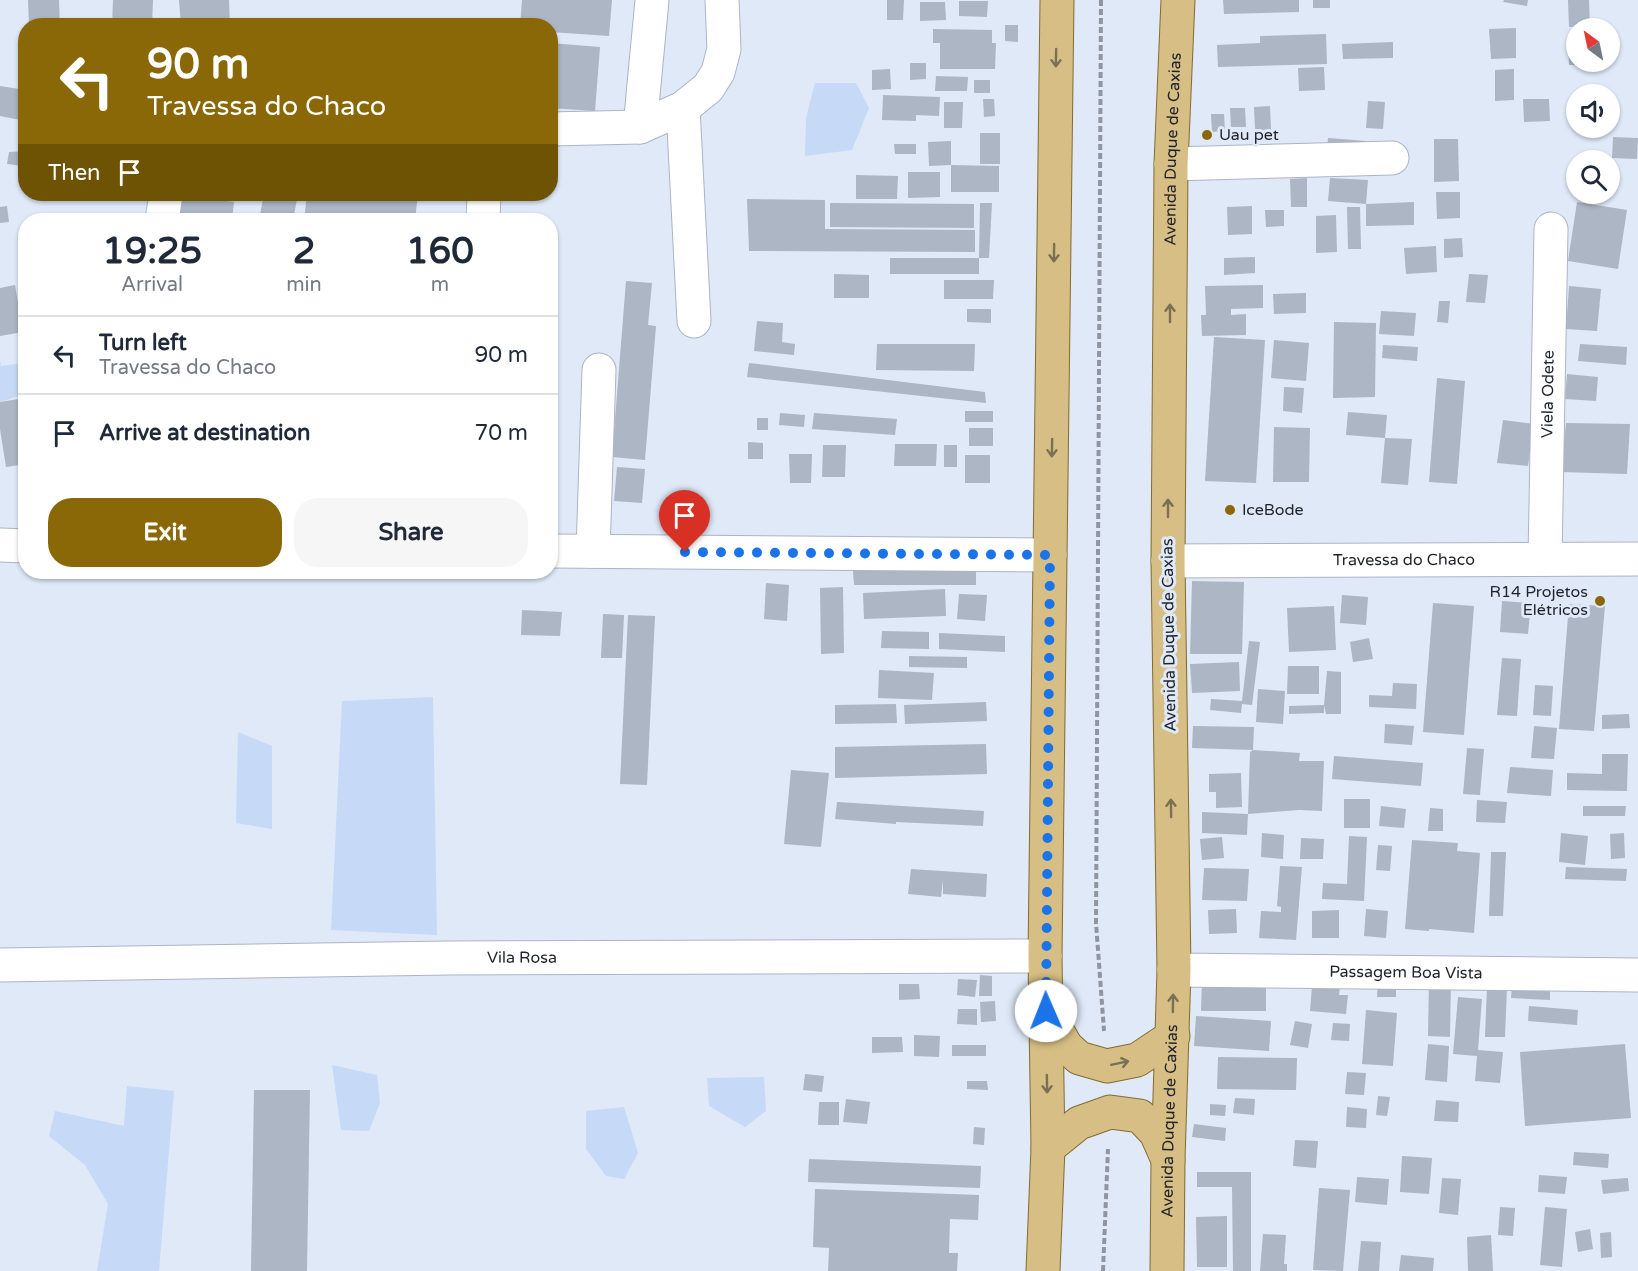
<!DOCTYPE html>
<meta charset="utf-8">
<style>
body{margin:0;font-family:"Varela Round",sans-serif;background:#f6f6f7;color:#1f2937;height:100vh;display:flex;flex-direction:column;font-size:22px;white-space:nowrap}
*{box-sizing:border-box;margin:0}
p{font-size:20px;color:#747a83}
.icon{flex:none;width:33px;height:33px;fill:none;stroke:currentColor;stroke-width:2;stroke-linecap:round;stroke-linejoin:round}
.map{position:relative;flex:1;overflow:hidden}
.panel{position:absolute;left:18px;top:213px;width:540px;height:366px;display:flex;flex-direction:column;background:#fff;border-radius:24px;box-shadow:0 2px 4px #0004}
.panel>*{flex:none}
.guide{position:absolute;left:18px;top:18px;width:540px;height:183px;border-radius:24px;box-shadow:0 2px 4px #0004;background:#8a6807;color:#fff;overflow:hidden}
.needle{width:39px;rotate:327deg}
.buttons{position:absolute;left:1566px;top:18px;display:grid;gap:12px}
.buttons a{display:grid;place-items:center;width:54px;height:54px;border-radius:50%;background:#fff;box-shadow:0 2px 4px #0004;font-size:30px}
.pin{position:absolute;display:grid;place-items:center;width:51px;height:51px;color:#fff;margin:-62px -26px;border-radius:50% 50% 50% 0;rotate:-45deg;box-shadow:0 0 6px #0007}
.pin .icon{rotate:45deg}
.me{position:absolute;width:66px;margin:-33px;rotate:359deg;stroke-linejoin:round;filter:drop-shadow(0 0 4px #0008)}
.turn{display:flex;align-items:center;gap:21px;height:126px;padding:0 30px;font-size:27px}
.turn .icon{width:78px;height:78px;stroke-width:2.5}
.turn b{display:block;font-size:42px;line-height:51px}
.then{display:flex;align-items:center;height:57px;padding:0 30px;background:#0003;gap:12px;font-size:22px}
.eta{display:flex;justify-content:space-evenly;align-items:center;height:102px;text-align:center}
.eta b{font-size:36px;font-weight:800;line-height:42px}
.button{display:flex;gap:12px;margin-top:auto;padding:12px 30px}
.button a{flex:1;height:69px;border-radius:24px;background:#8a6807;color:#fff;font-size:24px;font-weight:800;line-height:69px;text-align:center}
.button a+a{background:#f6f6f7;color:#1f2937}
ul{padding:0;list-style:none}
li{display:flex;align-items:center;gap:18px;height:78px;padding:0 30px;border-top:2px solid #e0e1e3}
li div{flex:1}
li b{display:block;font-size:22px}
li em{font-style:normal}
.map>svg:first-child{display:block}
</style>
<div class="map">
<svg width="1638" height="1271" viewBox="0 0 1638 1271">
<rect width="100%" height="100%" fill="#dfe9f8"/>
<g fill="#c6d9f7">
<polygon points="815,83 856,83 869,108 852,150 805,156 806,118"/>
<polygon points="0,359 1,366 22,363 25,394 0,402"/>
<polygon points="433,697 437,935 331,930 342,701"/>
<polygon points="238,732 272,746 272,829 236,823"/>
<polygon points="332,1065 377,1075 380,1103 369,1131 341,1130"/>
<polygon points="764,1077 766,1111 745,1127 709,1106 707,1078"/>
<polygon points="127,1086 174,1091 159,1271 97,1271 108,1204 85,1165 49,1136 55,1111 124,1126"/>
<polygon points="624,1107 638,1153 624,1179 606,1176 586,1149 586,1111"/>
</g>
<g fill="#acb6c4">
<polygon points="28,0 59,0 60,26 29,26"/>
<polygon points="113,0 153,0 152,26 112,26"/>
<polygon points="179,0 229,0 230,26 181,26"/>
<polygon points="522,0 612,0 609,36 550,32 550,26 520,26"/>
<polygon points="887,0 904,0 903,20 887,20"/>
<polygon points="1223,0 1299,0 1299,12 1224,14"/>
<rect x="1313" y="0" width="17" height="8"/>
<polygon points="1504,0 1528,0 1527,6 1503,2"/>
<polygon points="1568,0 1589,0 1590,26 1569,27"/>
<polygon points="959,1 988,1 987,17 959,16"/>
<polygon points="920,2 945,2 946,20 920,21"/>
<polygon points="1005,25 1018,25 1018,42 1005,41"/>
<polygon points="1516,28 1516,58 1491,59 1489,29"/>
<polygon points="933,29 992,30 992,43 996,43 995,69 940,69 940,43 933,43"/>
<polygon points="1326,34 1327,64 1218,67 1217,45 1260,43 1260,36"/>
<polygon points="1568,35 1576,35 1576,62 1585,62 1585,65 1569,65"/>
<polygon points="1393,42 1393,58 1343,59 1342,44"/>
<polygon points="550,43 600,47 595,111 550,108"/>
<polygon points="910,63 926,63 926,79 910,80"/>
<polygon points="1324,67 1325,90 1299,91 1298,68"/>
<polygon points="890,69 891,89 872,90 872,70"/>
<polygon points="1514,69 1514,100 1495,101 1495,70"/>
<polygon points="936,76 968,77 967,91 935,91"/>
<rect x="974" y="80" width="16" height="13"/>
<polygon points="0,86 26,90 26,121 0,116"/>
<polygon points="883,95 940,97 939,116 916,115 916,121 882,120"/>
<polygon points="983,99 994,99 995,116 984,117"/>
<polygon points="1523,99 1549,99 1550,121 1524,122"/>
<polygon points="1368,101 1385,102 1383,129 1366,128"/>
<polygon points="944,102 963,102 962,128 944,128"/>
<polygon points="1270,106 1271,130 1255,130 1254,107"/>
<polygon points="1230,108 1245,108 1246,127 1231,127"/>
<polygon points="1211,114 1224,114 1225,131 1212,132"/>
<rect x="980" y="133" width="20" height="31"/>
<polygon points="1613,137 1638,138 1637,159 1612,158"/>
<polygon points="1328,138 1366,141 1366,153 1327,150"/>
<polygon points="1434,139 1458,139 1459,181 1434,182"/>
<polygon points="951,141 951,165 929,166 928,142"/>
<polygon points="894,144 916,144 916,154 895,154"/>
<polygon points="26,151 23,166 7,164 9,152"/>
<polygon points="951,165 999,166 999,192 951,192"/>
<polygon points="908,172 940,172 940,197 908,198"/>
<polygon points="856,175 898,176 897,199 856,199"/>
<polygon points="1307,178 1307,207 1291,207 1290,179"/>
<polygon points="1330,178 1368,180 1366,204 1328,201"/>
<polygon points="1436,192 1460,192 1460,218 1437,219"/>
<polygon points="73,194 155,194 155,201 73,195"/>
<polygon points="264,194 298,194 293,220 259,220"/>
<polygon points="307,194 418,194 415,220 304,220"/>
<polygon points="180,195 234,202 232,220 176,220"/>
<polygon points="747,199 825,200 825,229 975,230 975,252 749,251"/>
<polygon points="1414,202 1414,225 1366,226 1366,204"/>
<polygon points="1577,202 1627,210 1618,269 1568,261"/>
<polygon points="830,203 974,204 974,228 830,227"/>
<polygon points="980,203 992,203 989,258 979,258"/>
<polygon points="7,206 9,222 0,223 0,207"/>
<polygon points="1252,206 1252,234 1228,235 1227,207"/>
<polygon points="1347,207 1360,207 1361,249 1348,249"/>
<polygon points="1265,210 1284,210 1284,226 1266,227"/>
<rect x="56" y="215" width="55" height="5"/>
<polygon points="1336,215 1337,252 1316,253 1316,216"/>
<polygon points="1462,238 1463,257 1444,258 1444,239"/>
<polygon points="1436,246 1437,272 1406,274 1404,248"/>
<polygon points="1255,257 1255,273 1224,275 1224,258"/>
<rect x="890" y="258" width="89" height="16"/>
<polygon points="834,274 869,275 869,298 834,298"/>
<polygon points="1469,274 1488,275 1485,303 1466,302"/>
<polygon points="26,275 26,296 21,296 20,276"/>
<polygon points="944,280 994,280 993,299 944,299"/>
<polygon points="626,281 652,283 648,325 656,326 645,460 612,457"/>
<polygon points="15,285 23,332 0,336 0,288"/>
<polygon points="1263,285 1263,308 1231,309 1231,315 1246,314 1246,335 1202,336 1201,315 1206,315 1205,286"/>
<polygon points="1569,286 1601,289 1597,331 1566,329"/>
<polygon points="1306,293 1306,313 1274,314 1273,294"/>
<polygon points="1439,301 1450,301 1448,323 1437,322"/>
<polygon points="967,309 991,309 991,323 967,322"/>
<polygon points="1381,311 1416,313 1414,336 1379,334"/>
<polygon points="757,321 783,323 782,342 795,344 794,355 754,351"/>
<polygon points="1334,322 1376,323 1375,397 1333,398"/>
<polygon points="1214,337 1265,340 1256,483 1205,481"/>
<polygon points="1274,340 1309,343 1306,381 1271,378"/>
<polygon points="877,344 975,344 974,371 876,370"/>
<polygon points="1580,344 1627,347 1626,365 1578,361"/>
<polygon points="1383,345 1418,347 1417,361 1382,358"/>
<polygon points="749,363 985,392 986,403 747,377"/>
<polygon points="1567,374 1598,377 1596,401 1565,399"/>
<polygon points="1437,378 1465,381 1457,484 1429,482"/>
<polygon points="1284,387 1304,388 1302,413 1283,411"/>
<polygon points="25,398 26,464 6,467 0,429 0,402"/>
<rect x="965" y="411" width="28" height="11"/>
<polygon points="1348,412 1387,415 1385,438 1346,435"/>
<polygon points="780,413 805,415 804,427 779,425"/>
<polygon points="814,413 897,419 895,435 812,429"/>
<rect x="757" y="418" width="11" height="12"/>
<polygon points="1503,420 1534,424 1528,466 1497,463"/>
<polygon points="1566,423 1630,424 1627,474 1561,472"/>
<polygon points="1274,427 1310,428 1309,482 1273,482"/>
<rect x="969" y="428" width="24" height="18"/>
<polygon points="1385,438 1412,439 1408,485 1381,483"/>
<polygon points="748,442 763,443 763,459 748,459"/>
<polygon points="895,444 937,444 936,466 894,466"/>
<polygon points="823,445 846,445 845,477 822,477"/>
<rect x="944" y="445" width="13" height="22"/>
<polygon points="789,454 812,454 811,483 790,483"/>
<rect x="965" y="455" width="25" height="28"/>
<polygon points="617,467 645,469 642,503 614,501"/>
<polygon points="976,570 976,585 854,585 853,571"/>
<polygon points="1192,581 1244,582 1242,654 1190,654"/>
<polygon points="766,583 789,585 787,621 764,619"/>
<polygon points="843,587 844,653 821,654 820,588"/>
<polygon points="945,589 946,616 864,619 863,593"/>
<polygon points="959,594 987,595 985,621 957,619"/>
<polygon points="1342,595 1368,597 1366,625 1340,623"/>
<polygon points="1502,601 1531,603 1528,634 1500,632"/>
<polygon points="1433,603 1474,606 1464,735 1423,732"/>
<polygon points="1569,604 1605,606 1594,731 1559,729"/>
<polygon points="1334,606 1336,650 1289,652 1287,608"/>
<polygon points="522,610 562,612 560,636 521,635"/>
<polygon points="603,614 624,615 622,658 601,658"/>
<polygon points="628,615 655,616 647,785 620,784"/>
<polygon points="882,631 929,632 929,649 881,648"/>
<polygon points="939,633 1005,636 1005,652 939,649"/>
<polygon points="1369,638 1373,659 1353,662 1350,642"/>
<polygon points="1249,641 1260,642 1252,705 1242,704 1241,713 1210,710 1211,699 1242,701"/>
<polygon points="909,656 967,657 967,668 909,667"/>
<polygon points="1502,658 1521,659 1517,716 1497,715"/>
<polygon points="1239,662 1240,691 1192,693 1190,664"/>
<polygon points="1288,666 1319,666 1319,694 1287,694"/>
<polygon points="879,670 934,673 932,700 878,698"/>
<polygon points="1327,671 1341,672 1341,714 1326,714 1324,705"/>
<polygon points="1393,683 1417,684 1416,709 1369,707 1369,695 1392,696"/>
<polygon points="1535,685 1553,686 1551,716 1533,715"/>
<polygon points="1258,689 1285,691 1283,724 1256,722"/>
<polygon points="986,702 987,721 905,724 904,705"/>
<polygon points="896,704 897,723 835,724 835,705"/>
<polygon points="1324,705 1324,713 1289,714 1289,706"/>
<polygon points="1629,714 1630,728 1602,729 1602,715"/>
<polygon points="1385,724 1414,726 1412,745 1384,743"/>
<polygon points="1193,726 1254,727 1253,750 1192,748"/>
<polygon points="1534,726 1557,728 1554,759 1531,758"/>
<polygon points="986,744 987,774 835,778 835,747"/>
<polygon points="1467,748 1484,749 1480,795 1463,794"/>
<polygon points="1253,750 1300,753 1299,761 1324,761 1322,811 1299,810 1248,814 1247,835 1202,833 1202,812 1248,814 1250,752"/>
<polygon points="1602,754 1628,754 1627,791 1567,790 1567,773 1602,774"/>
<polygon points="1334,756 1423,763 1421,786 1332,779"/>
<polygon points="1510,767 1553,770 1551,796 1507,793"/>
<polygon points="791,770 829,773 821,847 784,844"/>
<polygon points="1241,773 1242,807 1216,808 1216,792 1209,792 1209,774"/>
<rect x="1344" y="799" width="26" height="29"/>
<polygon points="1477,800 1507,802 1505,823 1476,822"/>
<polygon points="837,802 984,811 983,826 896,822 896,824 835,819"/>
<polygon points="1381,806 1406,809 1404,828 1379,826"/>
<polygon points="1583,806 1626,806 1625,816 1583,816"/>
<polygon points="1430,808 1443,809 1443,831 1428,831"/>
<polygon points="1262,833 1284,835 1283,859 1261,857"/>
<polygon points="1561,833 1588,836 1585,865 1559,862"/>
<polygon points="1624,833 1625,858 1611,859 1610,834"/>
<polygon points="1349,836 1367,837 1364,901 1322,899 1323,883 1347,884"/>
<polygon points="1222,837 1224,858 1202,860 1200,839"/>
<polygon points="1301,838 1324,839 1323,859 1300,859"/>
<polygon points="1412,840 1458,843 1457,851 1480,853 1474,933 1429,929 1429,931 1405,929"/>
<polygon points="1378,845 1392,846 1390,871 1376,870"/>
<polygon points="1491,852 1506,852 1503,916 1489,916"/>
<polygon points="1280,866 1302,867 1296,940 1259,938 1261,911 1281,912 1281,907 1277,906"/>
<polygon points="1566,867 1627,869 1626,881 1565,879"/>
<polygon points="1204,868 1249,869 1247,901 1202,900"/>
<polygon points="911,869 987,874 986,897 943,894 943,880 941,897 908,894"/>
<polygon points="1236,909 1237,933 1209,934 1208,910"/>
<polygon points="1366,909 1388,911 1386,938 1364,936"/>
<polygon points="1339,910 1339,938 1312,938 1312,911"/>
<polygon points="1313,974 1341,976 1339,995 1348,995 1346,1014 1310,1011"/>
<polygon points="980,975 992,976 992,996 979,996"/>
<polygon points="1429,978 1451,978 1450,1037 1428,1036"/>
<polygon points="958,979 977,980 975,997 957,995"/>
<polygon points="1378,980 1396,980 1396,997 1377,997"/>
<polygon points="1202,981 1266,982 1266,1011 1201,1011"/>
<polygon points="899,984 919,984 920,999 899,1000"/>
<polygon points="1487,986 1507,987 1505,1037 1485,1037"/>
<polygon points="1512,987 1550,990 1550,1000 1511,998"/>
<polygon points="1458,997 1482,999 1478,1050 1503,1052 1500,1083 1475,1081 1477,1056 1453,1054"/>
<polygon points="995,1001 996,1021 981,1022 980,1002"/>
<polygon points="1529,1006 1578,1010 1577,1025 1528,1021"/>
<polygon points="958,1009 977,1009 977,1025 957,1024"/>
<polygon points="1366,1010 1397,1013 1393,1066 1362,1064"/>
<polygon points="1196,1016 1271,1021 1269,1051 1194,1046"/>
<polygon points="1295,1021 1312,1024 1308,1048 1290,1045"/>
<polygon points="1333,1023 1350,1024 1349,1041 1331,1040"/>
<polygon points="914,1035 940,1036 939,1057 914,1056"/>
<polygon points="872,1037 902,1037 903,1052 872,1053"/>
<polygon points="1428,1044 1449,1046 1447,1082 1425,1080"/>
<polygon points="1625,1044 1631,1118 1525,1126 1520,1052"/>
<rect x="952" y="1045" width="34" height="11"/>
<polygon points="1218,1057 1297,1058 1296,1090 1217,1089"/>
<polygon points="1347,1072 1366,1073 1364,1095 1345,1094"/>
<polygon points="805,1074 824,1076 822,1092 803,1090"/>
<polygon points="967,1081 987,1081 988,1090 967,1089"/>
<polygon points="254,1090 310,1090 307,1271 251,1271"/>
<polygon points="1378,1096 1390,1097 1387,1116 1376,1115"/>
<polygon points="1235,1098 1255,1099 1254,1115 1233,1113"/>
<polygon points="846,1099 870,1102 867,1124 843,1122"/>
<polygon points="1436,1100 1459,1102 1458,1122 1434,1121"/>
<polygon points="819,1102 839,1102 839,1125 818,1125"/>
<polygon points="1210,1104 1226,1105 1225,1116 1210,1115"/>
<polygon points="1347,1107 1367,1109 1366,1128 1346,1127"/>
<polygon points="1194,1124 1226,1128 1225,1141 1192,1137"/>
<polygon points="974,1127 985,1128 984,1145 973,1144"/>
<polygon points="1295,1140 1318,1141 1316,1168 1293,1166"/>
<polygon points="1574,1152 1609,1154 1608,1168 1573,1165"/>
<polygon points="1402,1156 1432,1158 1429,1194 1400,1192"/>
<polygon points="809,1159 981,1166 980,1188 808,1182"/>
<polygon points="1197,1172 1251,1172 1251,1271 1233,1271 1232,1187 1197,1187"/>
<polygon points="1539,1175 1567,1177 1565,1194 1538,1192"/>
<polygon points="1357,1177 1389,1179 1387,1205 1355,1202"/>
<polygon points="1442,1178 1461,1179 1458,1215 1439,1213"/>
<polygon points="1628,1178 1629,1191 1603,1194 1601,1180"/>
<polygon points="1319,1188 1350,1190 1343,1271 1313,1270"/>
<polygon points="815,1189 979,1195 978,1220 950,1219 949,1253 958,1253 957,1271 828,1271 829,1248 813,1247"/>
<polygon points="1500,1207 1515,1208 1513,1236 1498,1235"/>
<polygon points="1545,1207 1567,1209 1562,1267 1540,1265"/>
<polygon points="1227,1216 1227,1267 1197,1267 1196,1217"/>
<polygon points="1590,1229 1593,1249 1578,1252 1575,1232"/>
<polygon points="1611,1232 1612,1257 1601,1258 1600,1233"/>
<polygon points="1263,1234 1286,1235 1284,1264 1287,1264 1287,1271 1260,1271"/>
<polygon points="1491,1235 1493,1271 1468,1271 1467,1237"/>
<polygon points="1361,1241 1381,1242 1379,1271 1358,1271"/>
<polygon points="1401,1255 1434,1258 1433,1271 1399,1271"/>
</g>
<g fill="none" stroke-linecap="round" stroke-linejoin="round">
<g stroke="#acb5c4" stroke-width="35">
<g id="minor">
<polyline points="683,108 694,321"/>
<polyline points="640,127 652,0"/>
<polyline points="550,129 640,127 683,108 708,88 718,72 724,49 722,0"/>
<polyline points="1171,164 1392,158"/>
<polyline points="162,220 166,194"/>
<polyline points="483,220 484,194"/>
<polyline points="0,545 26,546"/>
<polyline points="550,551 1050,555"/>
<polyline points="593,551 599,370"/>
<path id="s1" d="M1545 559 1551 229"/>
<path id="s2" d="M1168 561 1638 559"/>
<path id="s3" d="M0 965 448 958 1045 956"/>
<path id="s4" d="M1174 970 1638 975"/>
</g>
</g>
<g stroke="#846b2e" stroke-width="35">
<g id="major">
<polyline points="1047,1013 1066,1046 1079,1058 1107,1066 1137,1060 1173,1036"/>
<polyline points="1048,1148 1079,1123 1110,1112 1140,1116 1156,1133 1168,1160"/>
<polyline points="1043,1271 1048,1148 1045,956 1057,0"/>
<path id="s5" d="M1167 1271 1168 1160 1174 970 1168 561 1171 164 1178 0"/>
</g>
</g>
<g stroke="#8f96a1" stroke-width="4" stroke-dasharray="6 3" stroke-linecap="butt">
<polyline points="1101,0 1096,923 1104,1031"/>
<polyline points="1103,1271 1108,1149"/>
</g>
<use href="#minor" stroke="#fff" stroke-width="33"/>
<use href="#major" stroke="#d6be84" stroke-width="33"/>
</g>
<defs><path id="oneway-shaft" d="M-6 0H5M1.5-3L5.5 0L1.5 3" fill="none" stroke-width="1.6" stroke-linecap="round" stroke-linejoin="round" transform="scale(1.5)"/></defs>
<g stroke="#7a7056">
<use href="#oneway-shaft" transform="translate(1056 58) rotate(91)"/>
<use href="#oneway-shaft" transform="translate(1054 253) rotate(91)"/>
<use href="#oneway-shaft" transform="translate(1170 313) rotate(-90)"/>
<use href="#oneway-shaft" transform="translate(1052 448) rotate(91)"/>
<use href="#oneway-shaft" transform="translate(1168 508) rotate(-90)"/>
<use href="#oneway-shaft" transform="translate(1171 808) rotate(-91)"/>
<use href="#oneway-shaft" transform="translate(1173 1003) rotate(-89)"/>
<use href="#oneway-shaft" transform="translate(1120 1063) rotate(-12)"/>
<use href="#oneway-shaft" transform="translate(1047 1084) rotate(89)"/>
</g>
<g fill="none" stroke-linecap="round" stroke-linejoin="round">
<polyline stroke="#1a73e8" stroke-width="10" stroke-dasharray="0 18" points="685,552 1050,555 1046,1011"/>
</g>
<g fill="#8a6807" stroke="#dfe9f8" stroke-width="2">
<circle cx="1207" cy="135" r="6"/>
<circle cx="1230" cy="510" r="6"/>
<circle cx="1600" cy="601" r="6"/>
</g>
<g text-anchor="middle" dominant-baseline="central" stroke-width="6" stroke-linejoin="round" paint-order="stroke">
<g font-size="16" fill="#1f2228" stroke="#dfe9f8" text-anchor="start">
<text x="1219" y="135">Uau pet</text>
<text x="1242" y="510">IceBode</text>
<text x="1588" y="592" text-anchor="end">R14 Projetos<tspan x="1588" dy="18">Elétricos</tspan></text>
</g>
<g font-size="16" fill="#1f2228" stroke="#dfe9f8">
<text stroke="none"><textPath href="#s5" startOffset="1122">Avenida Duque de Caxias</textPath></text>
<text stroke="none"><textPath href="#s1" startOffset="165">Viela Odete</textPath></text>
<text stroke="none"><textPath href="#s2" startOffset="236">Travessa do Chaco</textPath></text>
<text transform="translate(1169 635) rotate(-91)">Avenida Duque de Caxias</text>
<text stroke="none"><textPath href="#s3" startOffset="522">Vila Rosa</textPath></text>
<text stroke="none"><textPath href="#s4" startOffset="232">Passagem Boa Vista</textPath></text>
<text stroke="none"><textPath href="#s5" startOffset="150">Avenida Duque de Caxias</textPath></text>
</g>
</g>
</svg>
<div class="buttons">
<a><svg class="needle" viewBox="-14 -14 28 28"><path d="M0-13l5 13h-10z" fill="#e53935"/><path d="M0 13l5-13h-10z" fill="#747a83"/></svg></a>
<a><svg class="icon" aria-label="sound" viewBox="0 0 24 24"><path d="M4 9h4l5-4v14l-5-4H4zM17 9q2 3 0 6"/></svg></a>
<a><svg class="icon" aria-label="search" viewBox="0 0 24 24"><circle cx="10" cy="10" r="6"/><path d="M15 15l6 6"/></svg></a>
</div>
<div class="pin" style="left:685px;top:552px;background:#d93025"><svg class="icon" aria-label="arrive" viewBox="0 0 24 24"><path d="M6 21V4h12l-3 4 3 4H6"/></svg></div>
<svg class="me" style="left:1046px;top:1011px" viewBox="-20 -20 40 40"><circle r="19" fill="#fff"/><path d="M0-13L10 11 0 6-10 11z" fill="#1a73e8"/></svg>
<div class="guide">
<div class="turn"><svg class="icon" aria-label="left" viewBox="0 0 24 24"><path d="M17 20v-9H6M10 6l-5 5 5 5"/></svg><div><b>90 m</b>Travessa do Chaco</div></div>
<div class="then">Then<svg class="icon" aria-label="arrive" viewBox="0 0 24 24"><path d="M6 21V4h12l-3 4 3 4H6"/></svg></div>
</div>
<section class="panel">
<div class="eta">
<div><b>19:25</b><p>Arrival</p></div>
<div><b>2</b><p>min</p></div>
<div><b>160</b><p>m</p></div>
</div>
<ul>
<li><svg class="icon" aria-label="left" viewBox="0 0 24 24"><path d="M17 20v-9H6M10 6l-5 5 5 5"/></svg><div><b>Turn left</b><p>Travessa do Chaco</p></div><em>90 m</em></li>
<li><svg class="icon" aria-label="arrive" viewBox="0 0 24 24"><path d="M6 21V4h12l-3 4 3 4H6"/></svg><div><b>Arrive at destination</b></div><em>70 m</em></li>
</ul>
<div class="button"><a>Exit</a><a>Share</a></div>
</section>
</div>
